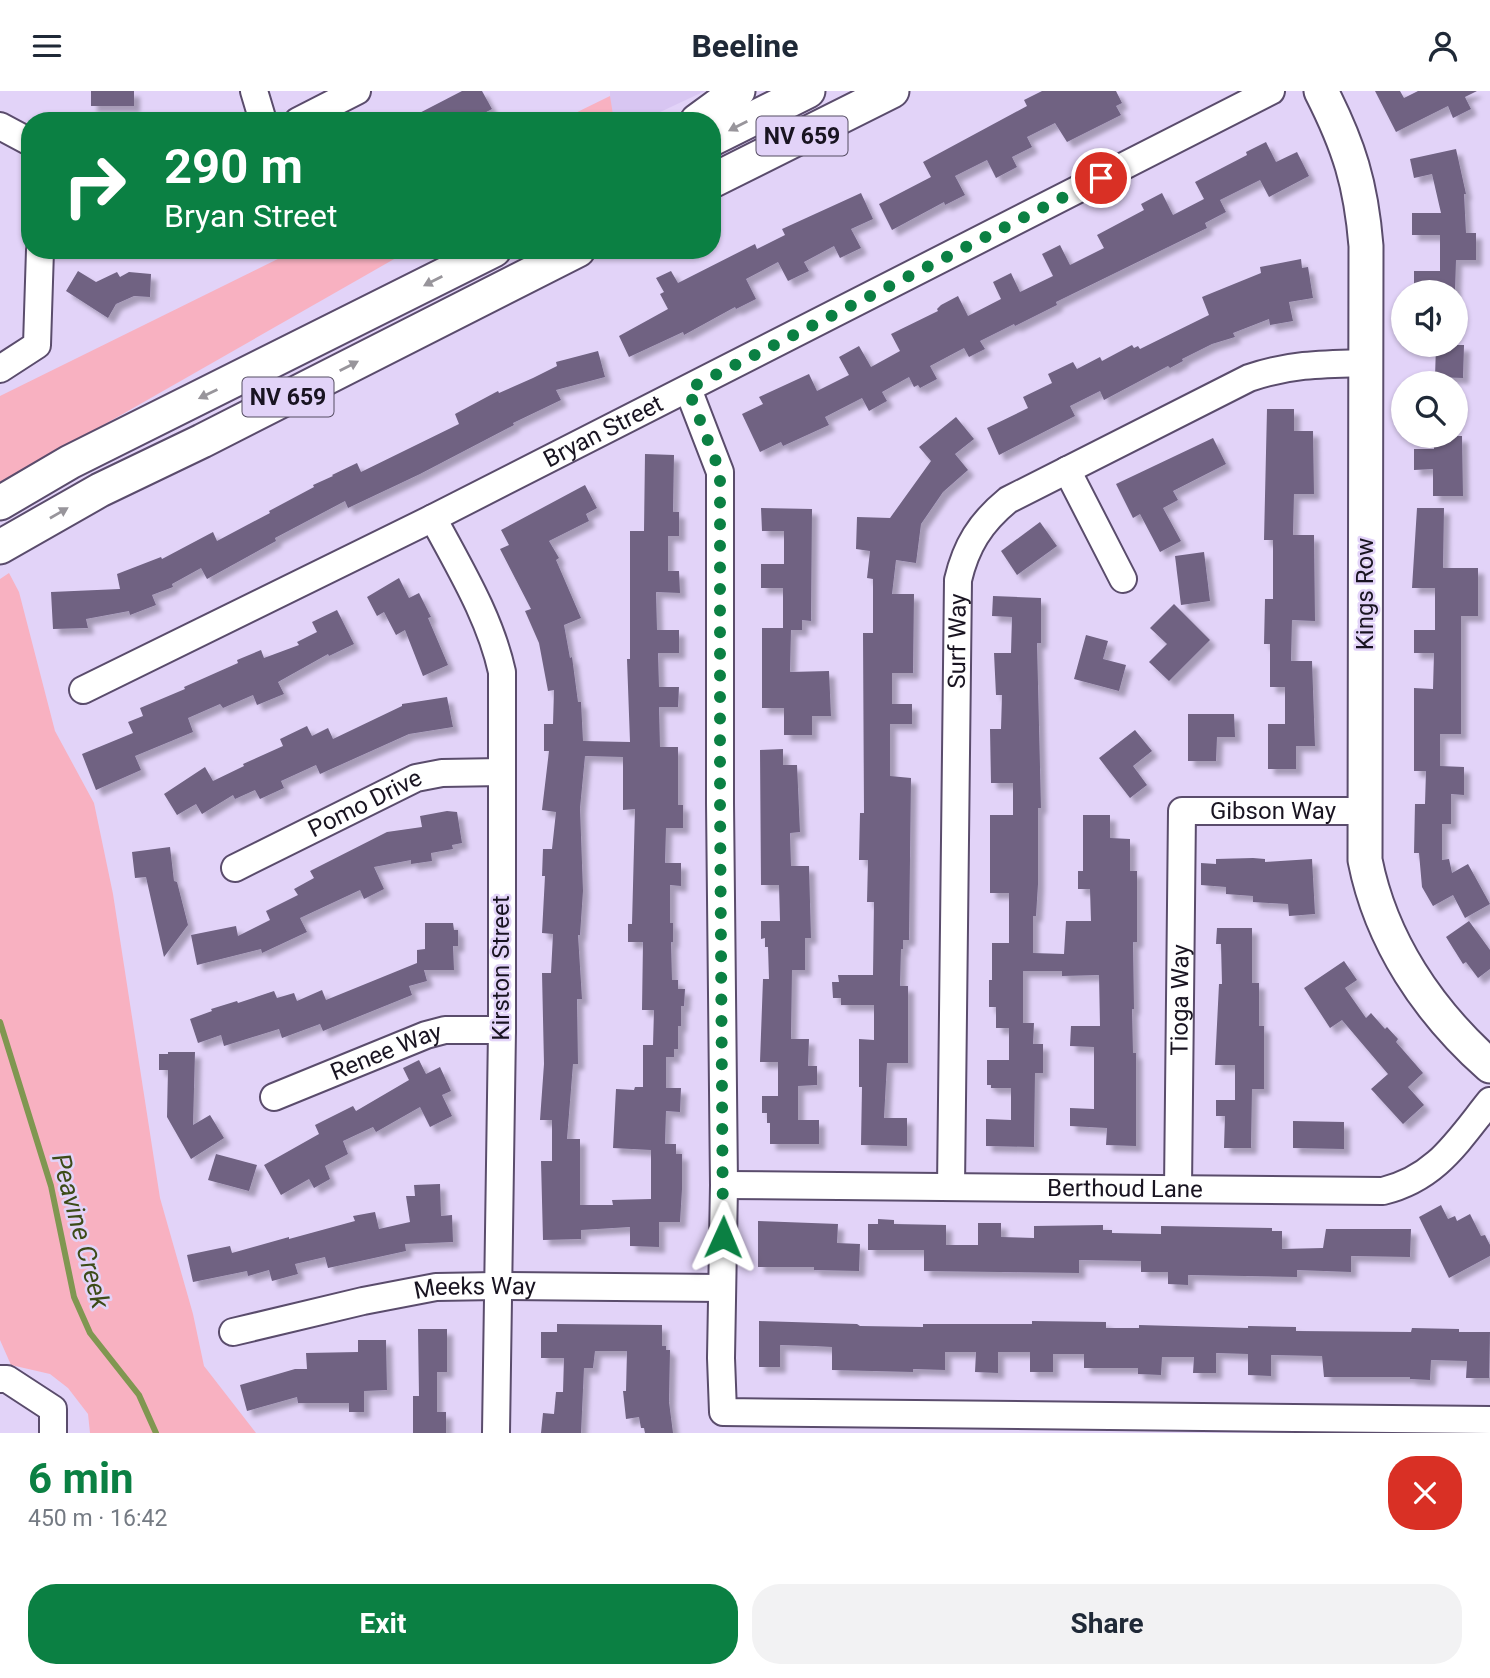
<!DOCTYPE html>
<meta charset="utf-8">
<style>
body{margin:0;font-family:Roboto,sans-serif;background:#f2f2f3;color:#1f2937;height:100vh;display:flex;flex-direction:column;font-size:26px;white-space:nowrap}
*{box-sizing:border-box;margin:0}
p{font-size:23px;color:#747a83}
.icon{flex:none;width:38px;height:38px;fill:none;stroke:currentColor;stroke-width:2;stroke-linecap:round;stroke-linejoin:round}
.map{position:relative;height:1342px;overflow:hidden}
.details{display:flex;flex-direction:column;background:#fff;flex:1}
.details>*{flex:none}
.hud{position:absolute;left:21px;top:21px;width:700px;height:147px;border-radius:28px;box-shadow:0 2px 5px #0004;background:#0b8043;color:#fff;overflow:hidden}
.tools{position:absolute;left:1391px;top:189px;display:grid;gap:14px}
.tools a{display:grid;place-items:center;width:77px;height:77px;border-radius:50%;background:#fff;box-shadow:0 2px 5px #0004;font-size:35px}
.pin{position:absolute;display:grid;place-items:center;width:60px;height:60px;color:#fff;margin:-30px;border:4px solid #fff;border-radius:50%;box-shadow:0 2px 7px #0007}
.me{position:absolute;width:77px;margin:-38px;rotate:1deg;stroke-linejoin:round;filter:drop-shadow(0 0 5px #0008)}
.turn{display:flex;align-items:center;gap:24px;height:147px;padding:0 28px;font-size:32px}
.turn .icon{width:91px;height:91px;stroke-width:2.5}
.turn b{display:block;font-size:49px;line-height:60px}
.round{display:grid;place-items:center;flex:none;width:74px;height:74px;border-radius:28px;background:#f2f2f3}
.head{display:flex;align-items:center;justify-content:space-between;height:119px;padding:0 28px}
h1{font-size:42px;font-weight:700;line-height:52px;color:#0b8043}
.action{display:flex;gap:14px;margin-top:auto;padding:14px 28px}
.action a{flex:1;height:80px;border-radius:28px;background:#0b8043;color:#fff;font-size:28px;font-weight:700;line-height:80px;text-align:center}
.action a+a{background:#f2f2f3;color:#1f2937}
header{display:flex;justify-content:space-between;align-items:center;height:91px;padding:0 28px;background:#fff;font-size:32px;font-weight:700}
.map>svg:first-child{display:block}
</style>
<header><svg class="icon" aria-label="menu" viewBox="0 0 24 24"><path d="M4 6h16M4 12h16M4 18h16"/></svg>Beeline<svg class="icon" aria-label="person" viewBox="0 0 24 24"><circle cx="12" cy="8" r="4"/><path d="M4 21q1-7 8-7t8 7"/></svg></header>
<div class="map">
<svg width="1490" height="1342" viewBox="0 0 1490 1342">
<defs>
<filter id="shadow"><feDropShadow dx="6" dy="6" stdDeviation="2" flood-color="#0004"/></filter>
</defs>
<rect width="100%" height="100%" fill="#e2d3f8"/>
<polygon fill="#d8c6f2" points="610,0 705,0 641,30 614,30 610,15"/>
<g fill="#f8b1c1">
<polygon points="610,5 614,30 559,30"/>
<polygon points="296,159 410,159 0,393 0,305"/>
<polygon points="9,482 19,501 55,640 94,712 113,803 160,1107 193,1223 204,1275 256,1342 90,1342 88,1323 68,1297 50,1283 11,1274 0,1249 0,488"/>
</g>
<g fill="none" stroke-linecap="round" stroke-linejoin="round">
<polyline stroke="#809751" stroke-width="6" points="0,931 51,1095 74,1206 90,1242 139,1304 156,1342"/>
</g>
<g fill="#6f6282" fill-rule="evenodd" filter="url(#shadow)">
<rect x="91" y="0" width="43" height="15"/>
<polygon points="462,0 482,0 492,18 469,30 404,30"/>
<polygon points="1042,0 1116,0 1122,12 1116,15 1121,24 1067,51 1055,32 1027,46 1032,56 1012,66 1017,76 996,87 987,69 955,85 965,104 945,114 944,111 892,139 879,113 931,86 923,71 1027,15 1024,9"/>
<polygon points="1375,0 1400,0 1404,7 1418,0 1477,0 1465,6 1471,18 1453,27 1448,15 1396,41"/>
<polygon points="1266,51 1276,71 1297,61 1309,85 1269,106 1260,89 1220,109 1226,121 1205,132 1207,137 1056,211 1057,214 1015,235 1014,233 980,250 985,258 969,266 964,257 930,275 937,288 920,297 918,294 914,296 909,286 882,301 887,310 869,320 862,307 825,326 829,334 783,355 781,351 760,361 742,323 763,313 759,306 809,283 817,300 849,284 839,266 859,255 871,276 900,260 891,243 938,220 937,218 941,214 958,205 968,225 1001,208 993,191 1011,182 1020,201 1053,185 1042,163 1060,154 1070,174 1104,157 1097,144 1144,119 1141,113 1162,102 1173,124 1204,108 1195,91 1247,64 1246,61"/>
<polygon points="1456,58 1466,103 1464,103 1466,142 1476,142 1476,169 1456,169 1455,201 1414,201 1414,180 1440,180 1440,144 1412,144 1412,122 1441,122 1432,83 1414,87 1410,68"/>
<polygon points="861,102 873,128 851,138 861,157 840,167 834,155 804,171 809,180 788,190 778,171 746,188 756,208 736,218 735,216 684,244 683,241 629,266 619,245 668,218 660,203 664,201 656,187 671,180 678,192 755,153 757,158 785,144 782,138"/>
<polygon points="1301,168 1302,177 1308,176 1313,207 1289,211 1293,230 1270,234 1269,228 1233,242 1235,246 1212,253 1182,268 1183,270 1170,277 1168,275 1104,309 1100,300 1070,315 1075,325 999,364 987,337 1028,317 1023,306 1052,292 1048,283 1073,271 1077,278 1100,266 1102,270 1132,254 1134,257 1138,255 1140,258 1209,224 1202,206 1261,182 1260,176"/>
<polygon points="78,180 96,191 117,181 120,186 129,181 151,183 150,206 134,205 116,213 108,227 66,200"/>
<polygon points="1436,254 1464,254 1463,287 1435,286"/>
<polygon points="598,260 605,286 556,299 561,309 513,332 514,334 420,383 348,417 345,410 275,447 276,450 207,488 201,477 172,493 173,496 152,504 156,514 130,524 129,520 86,528 88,537 53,538 51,501 120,498 117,483 161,466 162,468 213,441 217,450 270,422 269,420 314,396 313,394 333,385 332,384 357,372 361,381 459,333 455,323 498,300 499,302 533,287 557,275 556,271"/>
<polygon points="1267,318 1294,318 1294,340 1313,340 1314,403 1294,403 1293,444 1314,444 1315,530 1292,529 1291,570 1312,570 1315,655 1296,655 1296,678 1268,678 1268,633 1285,633 1285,596 1270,596 1270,553 1264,553 1265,508 1273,508 1273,449 1264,449"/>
<polygon points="956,326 974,348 955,363 968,379 943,401 921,433 916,472 896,469 892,503 914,503 913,582 892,582 892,613 912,613 912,633 890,633 890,685 911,687 909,849 903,849 903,858 901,858 900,895 908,895 908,972 887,972 884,1027 907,1027 907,1055 861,1054 862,996 859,996 859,948 874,949 874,914 841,914 841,907 833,907 832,891 839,891 838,884 873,884 874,811 867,811 868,769 859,769 860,722 864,722 863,542 873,542 873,488 867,487 870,460 856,458 857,426 890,427 931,370 919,356"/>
<polygon points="1434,345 1462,345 1463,405 1433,405 1433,378 1414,379 1414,358 1434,358"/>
<polygon points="1213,347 1226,373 1173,400 1178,409 1163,417 1181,450 1160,461 1140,423 1133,427 1116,393"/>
<path d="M645 363 674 364 673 421H679V445H668V480H679L680 502 656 501 657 539H679V562H658L659 596H679L678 616H659L660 656H678V714H683V737H666L665 772H681V795L670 794V832H673V851H671L672 889H678V898H685L684 915H681V935H678V958H674V966H666V997H681L680 1021 666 1020 665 1053H676V1063H682V1098L680 1131H659V1156L630 1155V1136L581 1139V1148L543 1149 541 1070H552V1029H540L544 973 542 882H551L553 843 542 842 545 785H542L543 758H552L556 721 542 719 549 660H544V633H553L554 599 548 600 539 552 525 520 531 518 500 458 509 454 501 439 585 394 597 417 586 423 589 430 549 450 559 467 556 469 581 527 564 534 570 567 572 566 578 611H581L583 650 630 651 627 568H630V440H644ZM585 665 623 666V719L635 718 632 833H628V851H643L642 919H654L653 954H643V996H635L634 999 616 998 613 1057 651 1059V1108L612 1109 613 1114H580V1048H567L573 973H578L577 908H582L578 844H580L583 800 580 717Z"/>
<polygon points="761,417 812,418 811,530 802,529 802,539 791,539 790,581 829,580 831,625 812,625 812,644 784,644 784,617 762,617 762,537 783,537 783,497 761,497 761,473 784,473 784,440 762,440"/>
<polygon points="1417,417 1444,417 1443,477 1478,477 1478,525 1461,525 1461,643 1440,643 1440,675 1464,676 1464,704 1451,703 1451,733 1442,733 1442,769 1449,768 1452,782 1468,773 1490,813 1465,827 1453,804 1433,815 1422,796 1419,762 1414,762 1415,713 1425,713 1426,680 1414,680 1414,597 1433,598 1434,562 1414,562 1414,539 1435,539 1435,497 1412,497"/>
<polygon points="1040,431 1057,455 1017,484 1001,460"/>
<polygon points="1204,461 1210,510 1181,514 1175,465"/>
<polygon points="399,487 409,507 419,502 431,526 428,527 448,574 423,585 405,539 396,544 384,521 377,525 367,506"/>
<polygon points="993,505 1041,507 1041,552 1037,552 1041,717 1038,717 1038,793 1036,825 1033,825 1033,862 1064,863 1066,830 1091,830 1090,798 1078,798 1078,780 1083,780 1083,724 1110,724 1110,747 1130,748 1130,780 1137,780 1137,851 1133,851 1134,918 1132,918 1133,962 1136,962 1136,1055 1106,1054 1107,1037 1070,1035 1070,1017 1094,1018 1094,956 1070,955 1071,935 1100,935 1099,884 1062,885 1062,880 1023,880 1023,932 1034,932 1033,953 1043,953 1043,982 1035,982 1034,1056 986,1055 986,1028 1011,1029 1011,997 991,997 991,994 987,994 987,969 1009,969 1009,937 996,937 996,916 989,916 989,889 992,889 992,852 1009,852 1009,802 990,802 990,724 1013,724 1013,692 991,692 990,638 1001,638 1002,604 996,604 994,562 1011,562 1012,526 992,525"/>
<polygon points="1174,513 1210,549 1169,590 1149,571 1167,553 1150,537"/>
<polygon points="337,519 354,553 329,565 328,563 278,591 284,603 257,614 253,604 223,617 220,613 188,627 193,641 135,665 141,679 96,699 82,663 133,642 128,631 143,625 140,617 185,598 184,596 238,572 237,569 261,559 264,567 299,554 297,551 317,541 312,531"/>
<polygon points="1086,544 1108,550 1103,568 1126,574 1119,600 1074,588"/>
<polygon points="447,606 453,636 409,643 320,683 316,674 281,690 284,697 260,708 255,699 235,708 233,704 202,723 196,713 177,724 164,703 205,676 213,690 244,675 243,673 283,655 280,648 307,635 312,645 328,637 333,648 402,615 402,613"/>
<polygon points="1188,623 1234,623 1235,646 1217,646 1216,670 1188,670"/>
<polygon points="1135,639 1152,660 1133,675 1147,694 1130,707 1099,667"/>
<polygon points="783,658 783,674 797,674 800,741 790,742 791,775 809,775 811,847 805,847 805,879 792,879 791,948 809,948 808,975 817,975 817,994 798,995 798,1029 819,1029 819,1053 770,1053 770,1032 767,1032 767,1022 762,1022 762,1005 778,1005 778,971 760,971 763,888 769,888 768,856 765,856 765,847 761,848 761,830 780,830 779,794 761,794 760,659"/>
<polygon points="447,720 457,721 462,752 452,754 453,758 431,762 432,770 411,773 411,769 374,776 384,798 364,808 360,799 300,827 307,841 262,862 261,858 197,874 191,844 236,835 238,845 270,829 266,820 298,804 294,798 314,787 310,780 387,741 422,736 420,725"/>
<polygon points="170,756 174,790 177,791 188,834 164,866 146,786 135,787 132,761"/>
<polygon points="1253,767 1265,768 1265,771 1312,768 1315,823 1289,825 1288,813 1253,811 1253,805 1226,803 1226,796 1201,794 1201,772 1216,773 1216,768"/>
<polygon points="1469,830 1490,859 1490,878 1478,887 1466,871 1463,873 1446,846"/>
<polygon points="425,832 453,832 454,839 458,839 458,855 453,855 454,879 424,879 427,890 409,895 412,904 323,940 320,933 282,947 279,938 224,955 221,944 198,952 190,928 212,920 211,918 237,910 238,912 274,900 277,907 294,902 297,910 322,899 326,909 417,872 417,859 425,858"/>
<polygon points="1217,837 1252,837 1252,892 1259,892 1259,935 1264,935 1264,998 1252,998 1251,1057 1224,1057 1225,1025 1216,1025 1216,1009 1235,1009 1235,974 1215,974 1219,893 1222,893 1221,853 1216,853"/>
<polygon points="1344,870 1357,889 1345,897 1366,927 1371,922 1385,938 1387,936 1398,948 1396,951 1423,982 1408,996 1424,1014 1403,1033 1371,998 1388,983 1342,929 1330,937 1304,897"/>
<polygon points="168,961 195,961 193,1034 210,1024 224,1047 191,1068 167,1026 168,979 159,979 159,963 168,963"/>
<polygon points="419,969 426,983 440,976 451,1000 442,1004 452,1025 430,1036 420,1016 376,1041 373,1036 343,1050 348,1063 325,1075 330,1088 314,1097 309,1088 281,1104 264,1074 319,1043 315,1034 353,1015 356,1020 409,989 403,977"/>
<polygon points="1293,1030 1344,1031 1344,1058 1293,1057"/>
<polygon points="216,1063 257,1074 249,1100 208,1089"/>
<polygon points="440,1093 441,1125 452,1124 453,1151 405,1153 406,1160 328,1177 325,1166 295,1173 298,1183 272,1190 269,1179 248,1185 247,1180 193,1191 187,1164 230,1155 232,1162 289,1146 289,1148 355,1130 353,1125 375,1121 379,1138 410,1131 406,1105 415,1105 414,1094"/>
<polygon points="1441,1114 1448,1128 1455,1125 1457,1130 1470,1123 1481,1145 1485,1144 1490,1154 1490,1165 1449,1187 1419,1126"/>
<polygon points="878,1128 894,1129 894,1133 946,1134 946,1154 978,1154 978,1132 1001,1132 1001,1146 1034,1147 1034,1135 1103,1134 1103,1139 1112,1139 1112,1142 1161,1143 1161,1135 1272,1137 1272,1140 1282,1140 1282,1158 1323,1157 1326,1138 1411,1138 1410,1166 1351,1165 1351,1181 1297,1179 1297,1186 1188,1184 1188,1194 1168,1193 1168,1181 1141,1181 1141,1170 1079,1169 1079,1182 924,1180 924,1159 868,1159 868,1133 878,1133"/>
<polygon points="758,1130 838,1133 837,1152 860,1153 859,1180 814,1179 814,1176 758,1176"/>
<polygon points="759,1230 857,1233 860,1235 923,1236 923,1233 1032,1233 1032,1230 1106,1231 1106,1237 1139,1237 1139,1234 1248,1237 1248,1235 1296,1236 1296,1240 1411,1241 1412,1237 1459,1238 1459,1241 1490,1241 1489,1287 1466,1287 1467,1270 1431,1269 1430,1289 1410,1288 1410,1286 1324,1286 1322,1265 1271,1264 1271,1285 1248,1284 1248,1263 1216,1262 1216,1282 1193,1282 1194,1266 1162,1266 1161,1284 1138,1283 1138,1277 1084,1277 1084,1263 1053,1263 1053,1281 1030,1281 1030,1261 998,1261 998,1282 975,1281 976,1261 945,1261 945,1279 913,1278 913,1281 832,1279 832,1256 813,1255 780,1254 780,1276 759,1276"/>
<polygon points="557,1233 662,1234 662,1255 666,1255 666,1259 670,1259 669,1311 673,1342 645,1342 644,1337 641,1337 639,1326 626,1328 623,1300 626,1300 627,1260 595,1260 593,1277 584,1277 581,1342 541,1342 543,1322 554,1323 556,1301 563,1301 564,1267 541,1267 541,1241 557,1241"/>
<polygon points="418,1238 447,1238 447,1281 437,1281 437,1321 446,1321 446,1342 413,1342 413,1305 419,1305"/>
<polygon points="358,1249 386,1249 387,1299 364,1300 364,1321 349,1321 349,1312 298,1312 297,1306 247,1320 240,1294 295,1278 307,1278 306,1262 358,1261"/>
</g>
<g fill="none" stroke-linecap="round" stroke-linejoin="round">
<g stroke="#5a4c6c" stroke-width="30">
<g id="minor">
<polyline points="254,0 263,30"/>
<polyline points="298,30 357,0"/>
<polyline points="0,35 30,51"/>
<polyline points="0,278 37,254 40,159"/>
<polyline points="688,298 720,381 720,712 724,1094 721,1267 723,1321 1490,1329"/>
<polyline points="1067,379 1123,488"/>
<path d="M433 427C459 476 490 526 502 581V939L496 1342"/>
<path id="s1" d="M83 599 433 427 1271 0"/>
<path id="s2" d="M235 777 416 687 442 682 502 681"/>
<path id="s3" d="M274 1006 426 944 445 939H502"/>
<path id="s4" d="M724 1094 1383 1100C1436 1087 1457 1051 1490 1010"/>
<path id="s5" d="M951 1096 958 489C966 455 980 432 1008 409L1249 287C1290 273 1323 273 1366 272"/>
<path id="s6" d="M1178 1098 1182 720H1364"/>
<path id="s7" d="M233 1241 363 1210 436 1196 496 1195 722 1197"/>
<polyline points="0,1288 7,1288 53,1318 53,1342"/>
</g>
</g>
<g stroke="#5a4c6c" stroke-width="37">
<g id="major">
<path d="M1321 0C1349 55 1361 93 1366 155L1365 769C1381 850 1428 920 1490 975"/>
<polyline points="697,30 738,0"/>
<polyline points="712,48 808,0"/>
<polyline points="712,90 892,0"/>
<polyline points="0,412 70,371 494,159"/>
<polyline points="0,456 100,399 202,350 578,159"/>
</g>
</g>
<use href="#minor" stroke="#fff" stroke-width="26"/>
<use href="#major" stroke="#fff" stroke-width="33"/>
</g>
<defs><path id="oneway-solid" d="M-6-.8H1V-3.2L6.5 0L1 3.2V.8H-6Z" transform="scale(1.75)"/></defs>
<g fill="#98959b">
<use href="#oneway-solid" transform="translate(738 35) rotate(153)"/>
<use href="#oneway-solid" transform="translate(433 190) rotate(153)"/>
<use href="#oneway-solid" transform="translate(349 275) rotate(-27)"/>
<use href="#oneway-solid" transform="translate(208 303) rotate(154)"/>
<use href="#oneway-solid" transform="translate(59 422) rotate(-30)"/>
</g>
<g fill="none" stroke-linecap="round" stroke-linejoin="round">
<polyline stroke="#0b8043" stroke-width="12" stroke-dasharray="0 21.6" points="723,1146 720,712 720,381 688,298 1101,87"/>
</g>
<g text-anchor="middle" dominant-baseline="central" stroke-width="5" stroke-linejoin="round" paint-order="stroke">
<g fill="#e2d3f8" stroke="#554d62" stroke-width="2">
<rect x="756.5" y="25.5" width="91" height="39" rx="5"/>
<rect x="242.5" y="286.5" width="91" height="39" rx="5"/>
</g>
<g font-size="23" font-weight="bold" fill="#191421">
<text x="802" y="45">NV 659</text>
<text x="288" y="306">NV 659</text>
</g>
<g font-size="24" fill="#191421" stroke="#e2d3f8">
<text stroke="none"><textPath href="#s1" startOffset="581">Bryan Street</textPath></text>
<text transform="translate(1365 503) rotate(-90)">Kings Row</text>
<text stroke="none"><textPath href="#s5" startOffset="546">Surf Way</textPath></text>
<text stroke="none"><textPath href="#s2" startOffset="145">Pomo Drive</textPath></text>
<text stroke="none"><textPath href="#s6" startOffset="469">Gibson Way</textPath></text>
<text transform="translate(501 877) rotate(-90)">Kirston Street</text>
<text stroke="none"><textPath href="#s6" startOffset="189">Tioga Way</textPath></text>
<text stroke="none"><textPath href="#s3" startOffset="121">Renee Way</textPath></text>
<text stroke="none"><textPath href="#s4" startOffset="401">Berthoud Lane</textPath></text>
<text stroke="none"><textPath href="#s7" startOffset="247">Meeks Way</textPath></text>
</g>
<g font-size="26" font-style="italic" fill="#3c4b17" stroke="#e2d3f8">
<text transform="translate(81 1140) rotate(75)">Peavine Creek</text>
</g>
</g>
</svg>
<div class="tools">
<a><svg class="icon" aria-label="sound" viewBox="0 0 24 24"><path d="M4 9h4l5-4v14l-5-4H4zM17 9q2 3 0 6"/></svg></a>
<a><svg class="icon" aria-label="search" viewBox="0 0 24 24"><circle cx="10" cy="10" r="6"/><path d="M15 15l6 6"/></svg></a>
</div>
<div class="pin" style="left:1101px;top:87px;background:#d93025"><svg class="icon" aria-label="arrive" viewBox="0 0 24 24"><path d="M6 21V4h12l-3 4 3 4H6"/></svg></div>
<svg class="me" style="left:723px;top:1146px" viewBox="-20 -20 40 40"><path d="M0-17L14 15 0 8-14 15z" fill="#0b8043" stroke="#fff" stroke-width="4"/></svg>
<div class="hud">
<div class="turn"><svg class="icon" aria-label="right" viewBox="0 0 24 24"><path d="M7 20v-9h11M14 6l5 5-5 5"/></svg><div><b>290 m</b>Bryan Street</div></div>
</div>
</div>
<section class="details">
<div class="head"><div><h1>6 min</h1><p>450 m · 16:42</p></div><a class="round" style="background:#d93025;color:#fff"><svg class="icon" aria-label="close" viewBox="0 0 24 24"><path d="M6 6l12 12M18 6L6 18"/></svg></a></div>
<div class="action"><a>Exit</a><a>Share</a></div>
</section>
